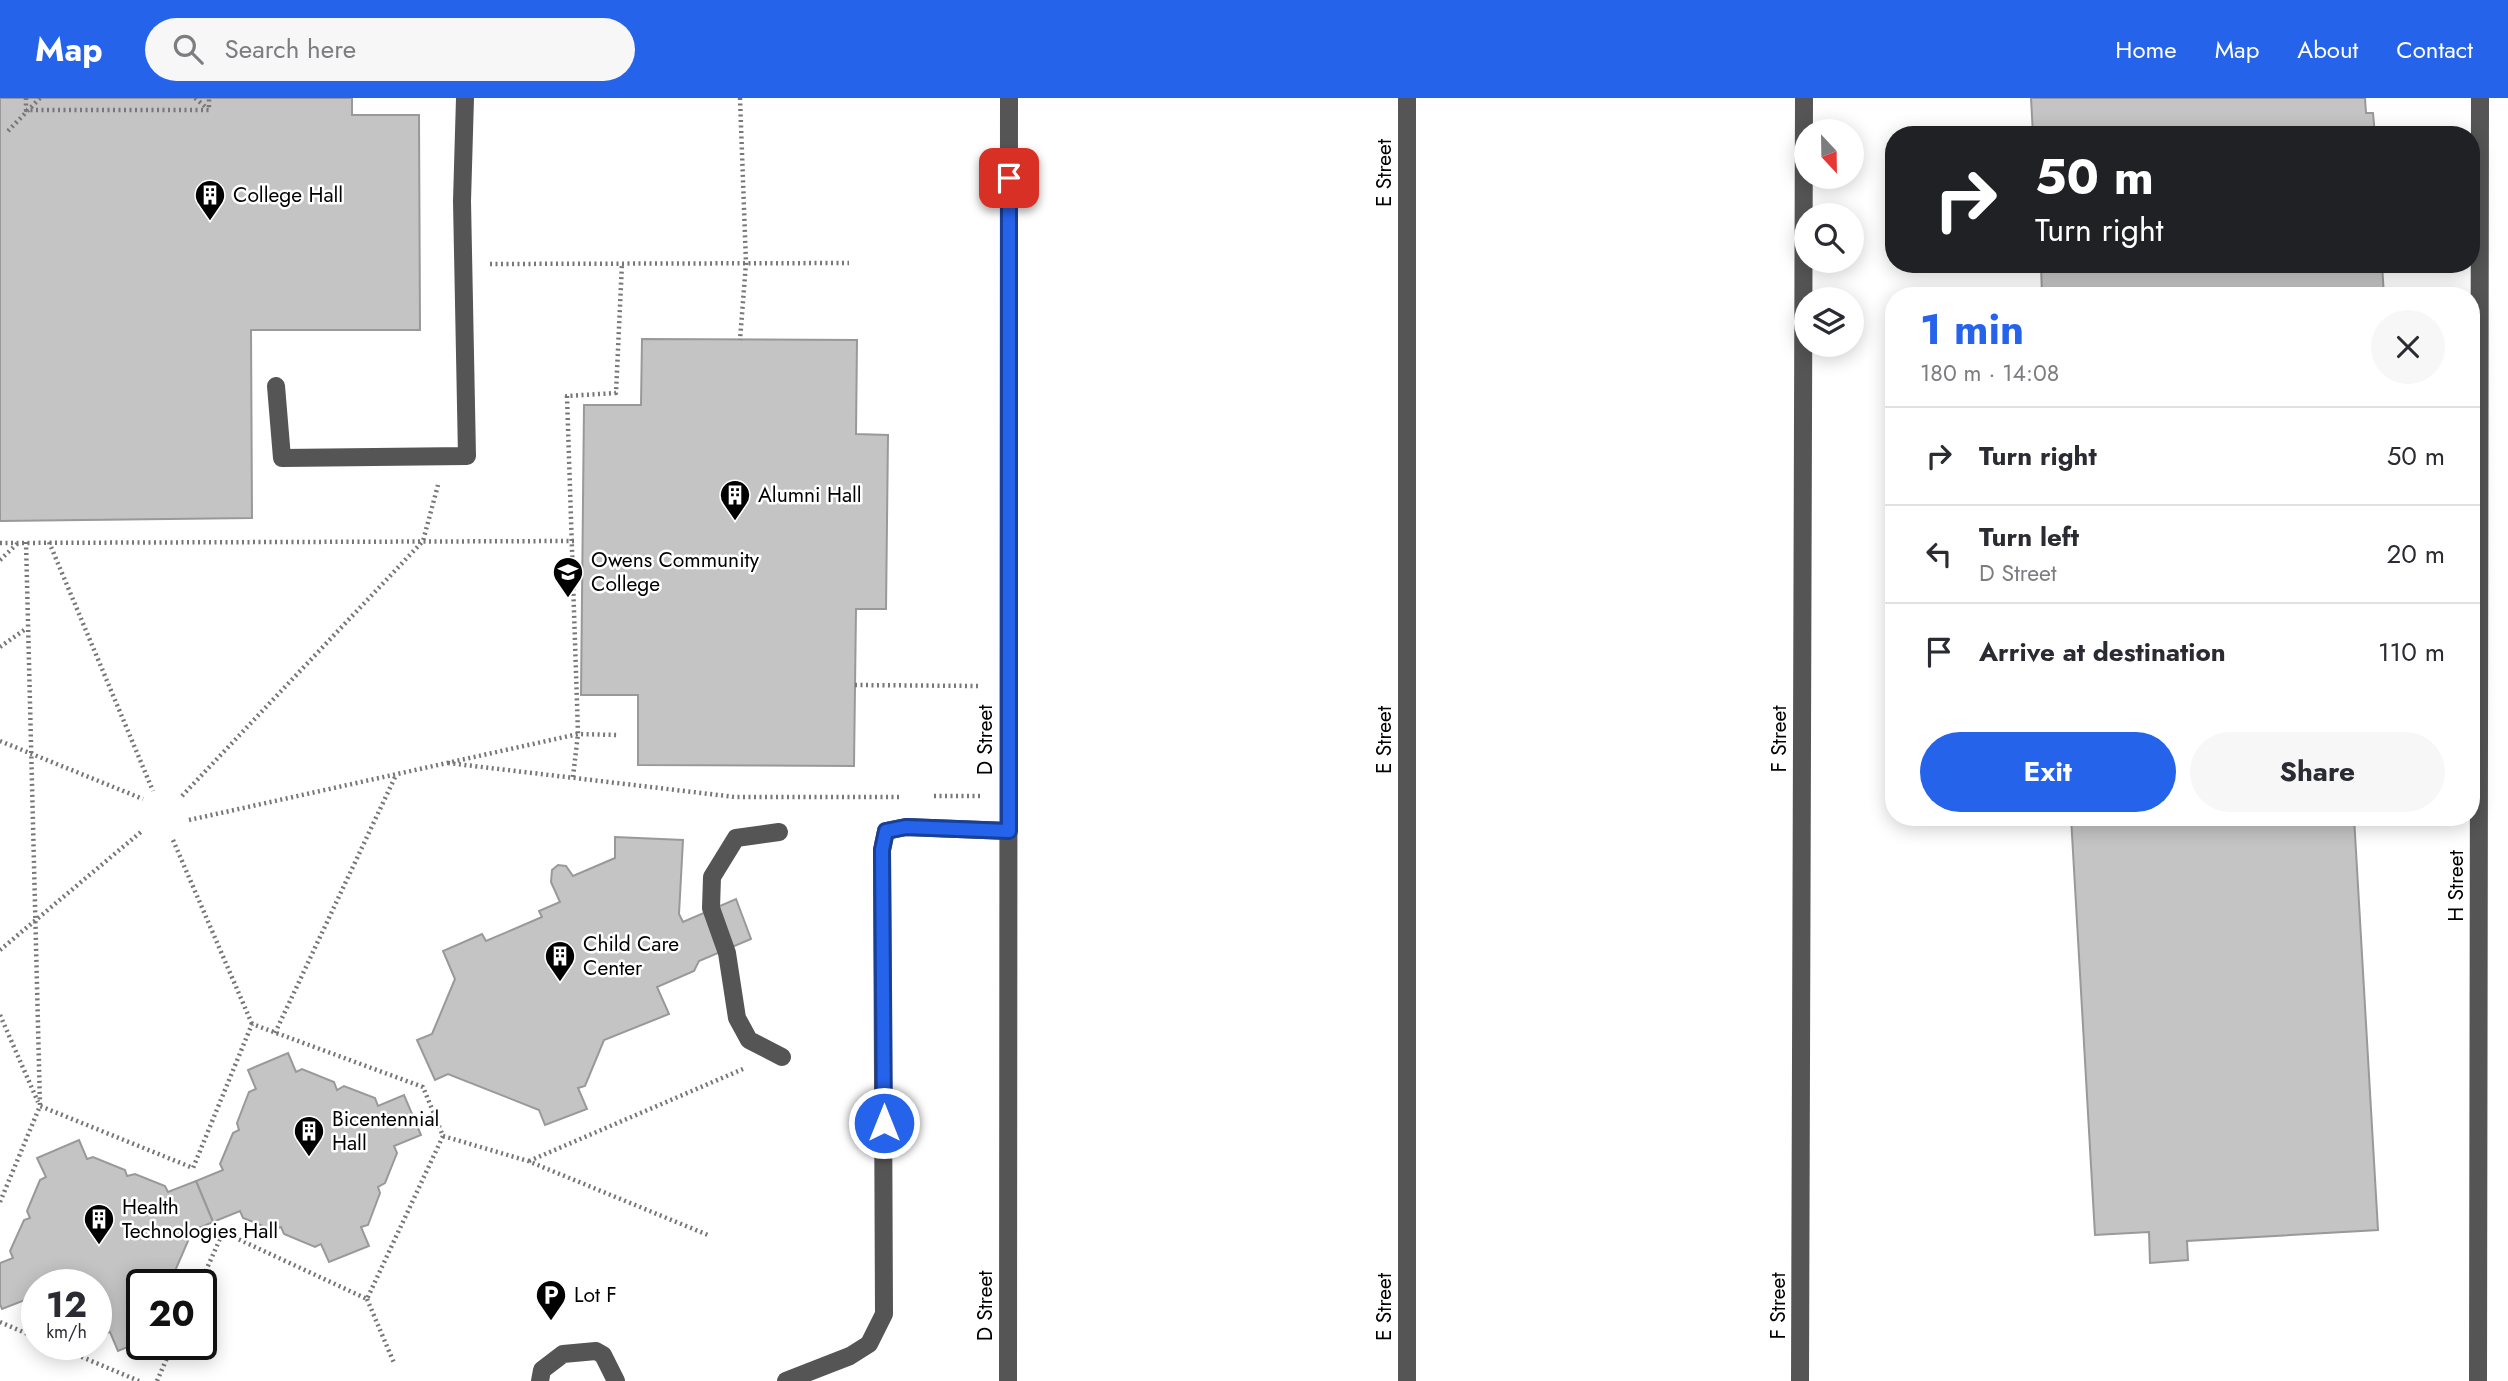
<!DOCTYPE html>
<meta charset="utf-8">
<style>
body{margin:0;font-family:Jost,sans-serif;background:#f7f7f7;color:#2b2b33;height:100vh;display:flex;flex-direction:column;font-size:26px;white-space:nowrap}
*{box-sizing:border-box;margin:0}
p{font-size:23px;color:#7c7c81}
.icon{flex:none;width:38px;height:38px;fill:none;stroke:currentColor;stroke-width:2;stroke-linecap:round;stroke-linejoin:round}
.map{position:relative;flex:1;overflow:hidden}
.panel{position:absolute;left:1885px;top:189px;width:595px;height:539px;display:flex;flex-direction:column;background:#fff;border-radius:28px;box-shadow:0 4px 18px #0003}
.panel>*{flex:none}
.guide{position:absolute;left:1885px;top:28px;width:595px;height:147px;border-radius:28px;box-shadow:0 4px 18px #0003;background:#202124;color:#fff;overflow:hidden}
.needle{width:46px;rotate:158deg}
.controls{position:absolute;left:1794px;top:21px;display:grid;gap:14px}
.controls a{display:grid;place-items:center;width:70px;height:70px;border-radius:50%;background:#fff;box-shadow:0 4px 18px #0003;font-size:35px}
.speed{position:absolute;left:21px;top:1171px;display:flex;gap:14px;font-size:35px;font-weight:700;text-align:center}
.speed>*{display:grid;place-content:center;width:91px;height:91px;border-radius:50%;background:#fff;box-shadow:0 4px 18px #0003;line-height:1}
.speed small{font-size:18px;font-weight:400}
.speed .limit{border:4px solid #111;border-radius:10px;background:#fff;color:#111}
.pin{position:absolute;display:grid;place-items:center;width:60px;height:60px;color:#fff;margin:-30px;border-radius:14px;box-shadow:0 4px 10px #0006}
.me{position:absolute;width:77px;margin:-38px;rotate:0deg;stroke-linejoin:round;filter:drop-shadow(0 0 5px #0008)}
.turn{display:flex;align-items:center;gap:24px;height:147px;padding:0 35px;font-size:32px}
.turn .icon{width:91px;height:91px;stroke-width:2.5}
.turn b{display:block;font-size:49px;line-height:60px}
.round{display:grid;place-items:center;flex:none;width:74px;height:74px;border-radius:37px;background:#f7f7f7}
.summary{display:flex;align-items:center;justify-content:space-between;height:119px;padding:0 35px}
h1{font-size:42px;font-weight:700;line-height:52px;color:#2563eb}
.action{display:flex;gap:14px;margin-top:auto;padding:14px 35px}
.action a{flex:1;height:80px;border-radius:42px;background:#2563eb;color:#fff;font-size:28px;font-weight:700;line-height:80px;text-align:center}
.action a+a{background:#f7f7f7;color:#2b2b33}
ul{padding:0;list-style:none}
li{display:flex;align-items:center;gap:21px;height:98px;padding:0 35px;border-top:2px solid #e1e1e2}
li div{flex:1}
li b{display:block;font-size:26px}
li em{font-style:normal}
header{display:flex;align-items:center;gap:42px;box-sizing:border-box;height:98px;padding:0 35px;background:#2563eb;color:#fff}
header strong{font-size:33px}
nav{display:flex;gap:38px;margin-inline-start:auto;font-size:24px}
.search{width:490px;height:63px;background:#f7f7f7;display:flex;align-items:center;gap:18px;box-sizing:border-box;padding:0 24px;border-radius:38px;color:#7c7c81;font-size:26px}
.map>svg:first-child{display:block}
</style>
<header>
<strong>Map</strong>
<div class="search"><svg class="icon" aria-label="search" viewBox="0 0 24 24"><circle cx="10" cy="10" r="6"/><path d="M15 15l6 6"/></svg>Search here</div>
<nav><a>Home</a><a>Map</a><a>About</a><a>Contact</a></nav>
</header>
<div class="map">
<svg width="2508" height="1283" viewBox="0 0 2508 1283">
<rect width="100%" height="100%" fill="#fff"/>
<g fill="#c4c4c4" stroke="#999" stroke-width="2">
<polygon points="0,0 352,0 352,17 419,17 420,232 251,232 252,420 0,423"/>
<polygon points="2031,0 2365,0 2366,15 2373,15 2375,37 2033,37"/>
<polygon points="2041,166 2382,166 2384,198 2042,198"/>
<polygon points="642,241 857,242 856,336 888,337 886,511 856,511 854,668 638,667 638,597 581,597 584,307 641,307"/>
<polygon points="2071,719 2354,719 2378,1132 2187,1143 2188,1162 2150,1165 2149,1134 2095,1137"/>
<polygon points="615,739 683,742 679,816 683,824 736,801 751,841 699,863 694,873 657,889 669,916 604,942 585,988 578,990 587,1011 545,1027 539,1012 448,976 435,982 417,942 432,936 455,881 443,853 482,836 486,843 542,819 539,813 560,804 551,784 552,772 558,767 566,768 573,778 615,760"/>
<polygon points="288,955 296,974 302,971 334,984 337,992 344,988 375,1000 378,1008 404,997 421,1037 394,1048 397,1055 385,1085 378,1089 380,1095 368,1127 361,1129 369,1148 329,1164 321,1146 315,1149 284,1136 281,1129 273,1132 243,1120 240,1113 213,1124 196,1083 223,1072 220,1066 233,1035 239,1032 237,1025 249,994 256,991 248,972"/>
<polygon points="79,1042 87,1061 93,1059 125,1072 127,1078 135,1076 165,1088 168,1094 196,1083 213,1124 185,1136 188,1143 175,1173 168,1176 170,1186 142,1186 142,1243 118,1253 110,1234 104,1236 96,1233 96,1186 37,1186 37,1208 33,1207 30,1200 2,1211 0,1206 0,1165 13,1160 10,1153 24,1122 30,1120 27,1113 40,1082 46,1079 37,1060"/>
</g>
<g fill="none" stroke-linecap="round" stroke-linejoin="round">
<g stroke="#777" stroke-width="4.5" stroke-dasharray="2 3.5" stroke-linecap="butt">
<polyline points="26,0 26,12 209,12 209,0"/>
<polyline points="195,0 208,11"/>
<polyline points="740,0 746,165 740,242"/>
<polyline points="8,33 40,0"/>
<polyline points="490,166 849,165"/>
<polyline points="26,444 40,1008"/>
<polyline points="49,444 153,693"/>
<polyline points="0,445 574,443"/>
<polyline points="0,462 18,445"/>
<polyline points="0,549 27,530"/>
<polyline points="855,587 980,588"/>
<polyline points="0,643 143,701"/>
<polyline points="448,665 735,699 900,699"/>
<polyline points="573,679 578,636 567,298 616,295 622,165"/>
<polyline points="182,698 423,443 438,387"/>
<polyline points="934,698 981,698"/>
<polyline points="189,722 578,636 618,637"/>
<polyline points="173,742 252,926"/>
<polyline points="0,852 142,733"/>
<polyline points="0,917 38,1004"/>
<polyline points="275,935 396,677"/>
<polyline points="443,1038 528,1063 708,1137"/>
<polyline points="529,1063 743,971"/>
<polyline points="0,1104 40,1008 193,1070 252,926 423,989 443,1038 367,1201 223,1134 200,1186"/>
<polyline points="367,1201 394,1265"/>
<polyline points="0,1224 37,1240"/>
<polyline points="51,1246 139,1283"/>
<polyline points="157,1283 173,1246"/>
</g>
<g stroke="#555" stroke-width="18">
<polyline points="1407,0 1407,1283"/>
<polyline points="276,288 282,360 467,358 462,103 465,0"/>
<polyline points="779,734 736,740 712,779 711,810 727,855 737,920 749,942 782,959"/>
<polyline points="540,1283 542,1272 563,1256 596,1253 603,1257 616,1283"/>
<polyline points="786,1283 850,1258 869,1246 884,1216 882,752 886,733 906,729 1008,733"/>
<polyline points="1008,1283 1009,0"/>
<polyline points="1800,1283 1804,0"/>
<polyline points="2478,1283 2480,0"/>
</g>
</g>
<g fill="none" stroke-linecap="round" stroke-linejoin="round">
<g stroke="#184099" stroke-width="18">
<polyline id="route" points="884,1025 882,752 886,733 906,729 1009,733 1009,80"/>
</g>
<use href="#route" stroke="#2563eb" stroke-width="12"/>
</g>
<defs>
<g id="building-pin" transform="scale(1.575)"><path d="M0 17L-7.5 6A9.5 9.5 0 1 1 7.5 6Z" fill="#000" stroke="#fff"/><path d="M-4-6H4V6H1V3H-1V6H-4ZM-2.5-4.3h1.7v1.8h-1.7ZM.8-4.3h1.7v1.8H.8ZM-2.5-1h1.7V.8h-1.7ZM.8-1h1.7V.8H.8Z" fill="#fff"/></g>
<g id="university-pin" transform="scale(1.575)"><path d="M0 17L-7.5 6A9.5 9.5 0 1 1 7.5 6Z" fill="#000" stroke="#fff"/><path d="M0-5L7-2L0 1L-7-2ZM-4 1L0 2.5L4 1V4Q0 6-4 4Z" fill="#fff"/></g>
<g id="parking-pin" transform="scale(1.575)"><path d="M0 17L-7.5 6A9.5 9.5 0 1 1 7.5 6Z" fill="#000" stroke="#fff"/><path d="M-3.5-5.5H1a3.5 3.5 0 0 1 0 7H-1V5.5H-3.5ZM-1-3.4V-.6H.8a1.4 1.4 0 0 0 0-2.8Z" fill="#fff"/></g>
</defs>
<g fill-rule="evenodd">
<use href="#building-pin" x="210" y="97"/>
<use href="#building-pin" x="735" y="397"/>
<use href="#university-pin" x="568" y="474"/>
<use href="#building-pin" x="560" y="858"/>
<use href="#building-pin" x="309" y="1033"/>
<use href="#building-pin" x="99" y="1121"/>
<use href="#parking-pin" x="551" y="1197"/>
</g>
<g text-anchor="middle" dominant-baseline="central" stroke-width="5" stroke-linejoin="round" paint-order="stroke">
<g font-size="21" fill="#000" stroke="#fff">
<text transform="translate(1384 75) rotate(-90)">E Street</text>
<text transform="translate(1779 641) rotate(-90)">F Street</text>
<text transform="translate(985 642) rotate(-90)">D Street</text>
<text transform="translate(1384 642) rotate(-90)">E Street</text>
<text transform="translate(2456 788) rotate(-90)">H Street</text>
<text transform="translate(985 1208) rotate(-90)">D Street</text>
<text transform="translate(1778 1208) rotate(-90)">F Street</text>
<text transform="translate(1384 1209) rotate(-90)">E Street</text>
</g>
<g font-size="21" fill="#000" stroke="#fff" text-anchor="start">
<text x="233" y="97">College Hall</text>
<text x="758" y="397">Alumni Hall</text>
<text x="591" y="462">Owens Community<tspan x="591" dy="24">College</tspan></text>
<text x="583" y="846">Child Care<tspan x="583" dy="24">Center</tspan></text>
<text x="332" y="1021">Bicentennial<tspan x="332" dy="24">Hall</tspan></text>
<text x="122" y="1109">Health<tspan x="122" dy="24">Technologies Hall</tspan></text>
<text x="574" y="1197">Lot F</text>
</g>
</g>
</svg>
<div class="controls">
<a><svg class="needle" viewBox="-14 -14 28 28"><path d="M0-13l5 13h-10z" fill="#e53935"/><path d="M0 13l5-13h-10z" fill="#7c7c81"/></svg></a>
<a><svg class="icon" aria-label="search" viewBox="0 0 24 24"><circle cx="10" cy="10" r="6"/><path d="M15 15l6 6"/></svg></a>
<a><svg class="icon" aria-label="layers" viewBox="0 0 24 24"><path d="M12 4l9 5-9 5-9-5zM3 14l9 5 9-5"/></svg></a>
</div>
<div class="speed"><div>12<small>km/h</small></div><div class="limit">20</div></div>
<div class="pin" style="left:1009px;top:80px;background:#d93025"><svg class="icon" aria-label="arrive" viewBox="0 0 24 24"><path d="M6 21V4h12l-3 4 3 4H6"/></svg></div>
<svg class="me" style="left:884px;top:1025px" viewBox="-20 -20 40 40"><circle r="17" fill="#2563eb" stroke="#fff" stroke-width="3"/><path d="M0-11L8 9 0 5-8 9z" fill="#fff"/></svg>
<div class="guide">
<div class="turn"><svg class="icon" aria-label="right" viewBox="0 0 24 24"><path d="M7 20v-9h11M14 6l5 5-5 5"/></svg><div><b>50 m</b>Turn right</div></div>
</div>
<section class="panel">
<div class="summary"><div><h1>1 min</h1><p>180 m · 14:08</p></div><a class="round"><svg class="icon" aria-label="close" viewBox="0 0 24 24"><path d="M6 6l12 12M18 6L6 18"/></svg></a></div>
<ul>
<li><svg class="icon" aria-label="right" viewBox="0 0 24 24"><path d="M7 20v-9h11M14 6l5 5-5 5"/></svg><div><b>Turn right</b></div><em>50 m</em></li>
<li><svg class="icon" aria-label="left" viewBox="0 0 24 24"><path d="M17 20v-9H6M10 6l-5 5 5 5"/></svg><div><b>Turn left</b><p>D Street</p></div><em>20 m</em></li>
<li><svg class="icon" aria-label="arrive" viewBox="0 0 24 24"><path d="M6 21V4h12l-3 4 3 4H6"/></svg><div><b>Arrive at destination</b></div><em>110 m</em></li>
</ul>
<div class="action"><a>Exit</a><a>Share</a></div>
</section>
</div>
